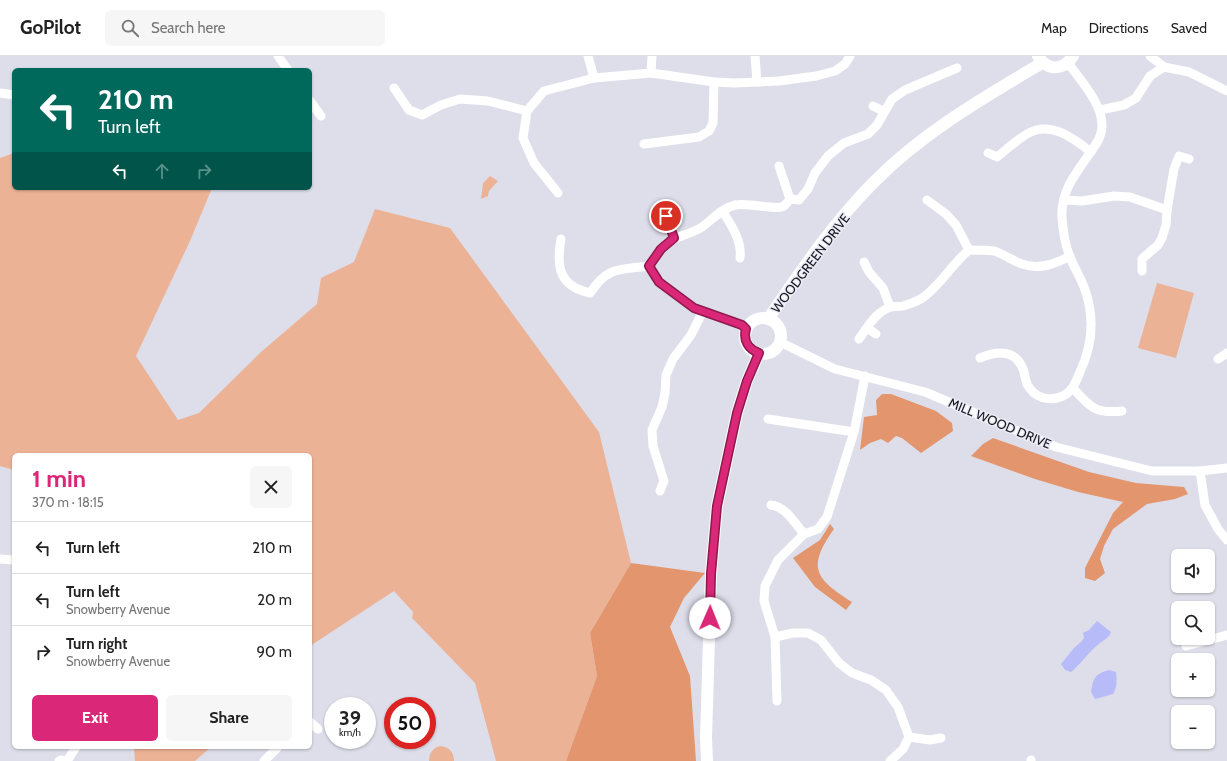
<!DOCTYPE html>
<meta charset="utf-8">
<style>
body{margin:0;font-family:Cabin,sans-serif;background:#f6f6f6;color:#222;height:100vh;display:flex;flex-direction:column;font-size:15px;white-space:nowrap}
*{box-sizing:border-box;margin:0}
p{font-size:13px;color:#767676}
.icon{flex:none;width:22px;height:22px;fill:none;stroke:currentColor;stroke-width:2;stroke-linecap:round;stroke-linejoin:round}
.map{position:relative;flex:1;overflow:hidden}
.sheet{position:absolute;left:12px;top:397px;width:300px;height:296px;display:flex;flex-direction:column;background:#fff;border-radius:6px;box-shadow:0 1px 3px #0004}
.sheet>*{flex:none}
.top-card{position:absolute;left:12px;top:12px;width:300px;height:122px;border-radius:6px;box-shadow:0 1px 3px #0004;background:#00695c;color:#fff;overflow:hidden}
.tools{position:absolute;left:1171px;top:493px;display:grid;gap:8px}
.tools a{display:grid;place-items:center;width:44px;height:44px;border-radius:6px;background:#fff;box-shadow:0 1px 3px #0004;font-size:20px}
.speed{position:absolute;left:324px;top:641px;display:flex;gap:8px;font-size:20px;font-weight:700;text-align:center}
.speed>*{display:grid;place-content:center;width:52px;height:52px;border-radius:50%;background:#fff;box-shadow:0 1px 3px #0004;line-height:1}
.speed small{font-size:10px;font-weight:400}
.speed .limit{border:6px solid #d22;background:#fff;color:#111}
.pin{position:absolute;display:grid;place-items:center;width:34px;height:34px;color:#fff;margin:-17px;border:2px solid #fff;border-radius:50%;box-shadow:0 1px 4px #0007}
.me{position:absolute;width:44px;margin:-22px;rotate:1deg;stroke-linejoin:round;filter:drop-shadow(0 0 3px #0008)}
.turn{display:flex;align-items:center;gap:14px;height:84px;padding:0 20px;font-size:18px}
.turn .icon{width:52px;height:52px;stroke-width:2.5}
.turn b{display:block;font-size:28px;line-height:34px}
.lanes{display:flex;align-items:center;height:38px;padding:0 20px;background:#0003;justify-content:center;gap:20px;direction:ltr}
.lanes .off{opacity:.35}
.round{display:grid;place-items:center;flex:none;width:42px;height:42px;border-radius:6px;background:#f6f6f6}
.head{display:flex;align-items:center;justify-content:space-between;height:68px;padding:0 20px}
h1{font-size:24px;font-weight:800;line-height:30px;color:#db2777}
.button{display:flex;gap:8px;margin-top:auto;padding:8px 20px}
.button a{flex:1;height:46px;border-radius:6px;background:#db2777;color:#fff;font-size:16px;font-weight:800;line-height:46px;text-align:center}
.button a+a{background:#f6f6f6;color:#222}
ul{padding:0;list-style:none}
li{display:flex;align-items:center;gap:12px;height:52px;padding:0 20px;border-top:1px solid #e0e0e0}
li div{flex:1}
li b{display:block;font-size:15px}
li em{font-style:normal}
header{display:flex;align-items:center;gap:24px;box-sizing:border-box;height:56px;padding:0 20px;background:#fff;border-bottom:1px solid #e0e0e0}
header strong{font-size:19px}
nav{display:flex;gap:22px;margin-inline-start:auto;font-size:14px}
.search{width:280px;height:36px;background:#f6f6f6;display:flex;align-items:center;gap:10px;box-sizing:border-box;padding:0 14px;border-radius:6px;color:#767676;font-size:15px}
.map>svg:first-child{display:block}
</style>
<header>
<strong>GoPilot</strong>
<div class="search"><svg class="icon" aria-label="search" viewBox="0 0 24 24"><circle cx="10" cy="10" r="6"/><path d="M15 15l6 6"/></svg>Search here</div>
<nav><a>Map</a><a>Directions</a><a>Saved</a></nav>
</header>
<div class="map">
<svg width="1227" height="705" viewBox="0 0 1227 705">
<rect width="100%" height="100%" fill="#dddeea"/>
<g fill="#ecb295">
<polygon points="14,97 14,132 212,132 190,185 136,300 178,364 199,357 261,296 317,248 321,222 354,206 375,153 450,172 599,376 631,507 590,577 597,620 566,705 496,705 475,627 412,562 413,556 394,535 310,590 310,399 14,399 14,414 0,410 0,102"/>
<polygon points="490,120 498,125 489,135 488,140 481,143 483,127"/>
<polygon points="1157,227 1194,237 1176,302 1138,292"/>
<path d="M440 690C449 691 454 696 454 705H429C429 697 433 692 440 690Z"/>
<polygon points="134,691 211,691 195,705 135,705"/>
</g>
<g fill="#e3966e">
<polygon points="882,338 891,338 936,355 952,367 953,375 921,397 902,382 896,380 888,387 881,383 870,387 860,394 864,361 877,359 876,344"/>
<polygon points="993,382 1089,416 1136,427 1184,431 1188,438 1175,443 1147,448 1113,473 1104,490 1100,503 1105,517 1095,525 1085,522 1085,512 1113,457 1123,446 1078,436 1035,423 971,400 983,388"/>
<path d="M830 468 834 473C806 512 816 523 852 546L846 554 815 531 793 502 820 484Z"/>
<polygon points="631,507 705,517 684,542 670,571 690,620 696,705 566,705 597,620 590,577"/>
</g>
<g fill="#b7bbf8">
<path d="M1097 565 1111 576C1109 582 1105 583 1100 587 1089 595 1082 607 1071 616L1065 614 1061 608 1074 592 1081 586 1084 582 1083 577 1089 574Z"/>
<path d="M1109 614 1116 616C1117 623 1117 632 1113 638L1095 643 1091 636C1093 622 1095 618 1109 614Z"/>
</g>
<g fill="none" stroke-linecap="round" stroke-linejoin="round">
<g stroke="#fff" stroke-width="9">
<polyline points="278,0 288,14"/>
<polyline points="588,0 594,22"/>
<polyline points="755,0 757,26"/>
<polyline points="1150,0 1164,11"/>
<polyline points="651,17 652,0"/>
<polyline points="394,32 409,54 422,59 441,49 460,43 488,45 527,55"/>
<polyline points="0,37 14,39"/>
<polyline points="310,45 321,60"/>
<polyline points="873,50 883,55"/>
<polyline points="1100,54 1124,49 1136,42 1150,20 1164,11 1189,16 1227,35"/>
<polyline points="644,88 699,81 709,75 713,67 714,26"/>
<path d="M988 97 997 101C1007 93 1017 84 1027 78 1050 64 1073 82 1091 96"/>
<polyline points="779,110 790,143"/>
<polyline points="558,137 534,107 523,82 527,55 544,35 594,22 651,17 714,26 735,27 779,25 816,20 835,15 845,8 850,0"/>
<polyline points="927,144 946,158 956,169 969,194"/>
<polyline points="1064,144 1082,145 1114,140 1130,141 1167,154"/>
<path d="M723 156C732 170 742 185 740 202"/>
<polyline points="666,160 674,182"/>
<path d="M561 183C556 211 559 230 590 237 608 210 619 214 649 210"/>
<polyline points="864,206 869,216 883,232 890,251"/>
<path d="M649 210C653 205 656 198 661 193 672 180 688 180 702 171 712 164 722 152 735 149 748 146 776 155 784 150 786 148 789 145 790 143L799 144 808 133 815 117 828 100 844 87 868 78 877 69 892 43 905 34 957 12"/>
<polyline points="649,210 659,226 695,252 742,269 746,273"/>
<polyline points="1142,215 1142,203 1158,189 1162,182 1166,169 1167,154 1174,113 1179,100 1189,103"/>
<polyline points="867,272 876,278"/>
<path d="M859 283C867 272 876 255 891 251 894 250 899 251 903 250 910 248 919 245 925 240 942 227 953 207 969 194 978 194 986 194 994 195 1004 198 1013 205 1022 208 1040 214 1055 208 1070 200"/>
<polyline points="780,286 835,313 925,336 1056,391 1152,415 1200,415 1227,412"/>
<path d="M980 302C997 295 1015 293 1023 313 1025 318 1025 323 1027 328 1034 342 1049 346 1063 340 1073 335 1076 325 1080 316 1093 288 1095 260 1084 231 1080 221 1074 211 1070 201 1065 189 1063 175 1062 162 1060 136 1076 117 1090 97 1096 88 1102 81 1102 70 1103 49 1080 23 1068 7"/>
<polyline points="1218,303 1227,297"/>
<path d="M1073 332C1090 351 1095 358 1122 355"/>
<polyline points="768,363 854,376"/>
<polyline points="1200,415 1205,449 1218,473 1227,484"/>
<polyline points="660,435 664,425 653,390 652,374 662,351 665,337 666,319 673,303 691,279 703,255"/>
<path d="M771 449C786 451 794 466 804 478"/>
<polyline points="0,503 14,504"/>
<polyline points="775,581 793,577 808,577 821,584 839,607 852,617 871,624 886,634 898,651 909,681 903,693 890,705"/>
<polyline points="1186,590 1227,579"/>
<polyline points="777,645 775,581 764,545 765,530 778,504 804,478 818,473 827,461 854,376 865,320"/>
<polyline points="310,666 318,673"/>
<polyline points="909,681 930,684 941,682"/>
<polyline points="59,705 61,704 67,705 76,691"/>
<polyline points="264,705 278,691"/>
<polyline points="1031,705 1031,704"/>
</g>
<g stroke="#fff" stroke-width="12">
<path d="M1038 0C1047 15 1063 15 1073 0"/>
<circle cx="763" cy="280" r="18"/>
<path d="M768 263C801 215 833 167 874 126 922 77 983 42 1042 7"/>
<polyline points="707,705 706,682 711,518 717,450 737,357 747,325 759,297"/>
</g>
</g>
<g fill="none" stroke-linecap="round" stroke-linejoin="round">
<g stroke="#8e194d" stroke-width="10">
<path id="route" d="M666 160 674 182 661 193 649 210 659 226 694 252 742 269 746 273C743 284 748 293 759 297L747 325 737 357 717 450 711 518 710 562"/>
</g>
<use href="#route" stroke="#db2777" stroke-width="7"/>
</g>
<g text-anchor="middle" dominant-baseline="central" stroke-width="3" stroke-linejoin="round" paint-order="stroke">
<g font-size="13" fill="#17171c" stroke="#eaebf7">
<text transform="translate(810 207) rotate(-53)">WOODGREEN DRIVE</text>
<text transform="translate(1000 367) rotate(23)">MILL WOOD DRIVE</text>
</g>
</g>
</svg>
<div class="tools">
<a><svg class="icon" aria-label="sound" viewBox="0 0 24 24"><path d="M4 9h4l5-4v14l-5-4H4zM17 9q2 3 0 6"/></svg></a>
<a><svg class="icon" aria-label="search" viewBox="0 0 24 24"><circle cx="10" cy="10" r="6"/><path d="M15 15l6 6"/></svg></a>
<a>+</a>
<a>−</a>
</div>
<div class="speed"><div>39<small>km/h</small></div><div class="limit">50</div></div>
<div class="pin" style="left:666px;top:160px;background:#d93025"><svg class="icon" aria-label="arrive" viewBox="0 0 24 24"><path d="M6 21V4h12l-3 4 3 4H6"/></svg></div>
<svg class="me" style="left:710px;top:562px" viewBox="-20 -20 40 40"><circle r="19" fill="#fff"/><path d="M0-13L10 11 0 6-10 11z" fill="#db2777"/></svg>
<div class="top-card">
<div class="turn"><svg class="icon" aria-label="left" viewBox="0 0 24 24"><path d="M17 20v-9H6M10 6l-5 5 5 5"/></svg><div><b>210 m</b>Turn left</div></div>
<div class="lanes"><svg class="icon" aria-label="left" viewBox="0 0 24 24"><path d="M17 20v-9H6M10 6l-5 5 5 5"/></svg><svg class="icon off" aria-label="ahead" viewBox="0 0 24 24"><path d="M12 20V5M6 11l6-6 6 6"/></svg><svg class="icon off" aria-label="right" viewBox="0 0 24 24"><path d="M7 20v-9h11M14 6l5 5-5 5"/></svg></div>
</div>
<section class="sheet">
<div class="head"><div><h1>1 min</h1><p>370 m · 18:15</p></div><a class="round"><svg class="icon" aria-label="close" viewBox="0 0 24 24"><path d="M6 6l12 12M18 6L6 18"/></svg></a></div>
<ul>
<li><svg class="icon" aria-label="left" viewBox="0 0 24 24"><path d="M17 20v-9H6M10 6l-5 5 5 5"/></svg><div><b>Turn left</b></div><em>210 m</em></li>
<li><svg class="icon" aria-label="left" viewBox="0 0 24 24"><path d="M17 20v-9H6M10 6l-5 5 5 5"/></svg><div><b>Turn left</b><p>Snowberry Avenue</p></div><em>20 m</em></li>
<li><svg class="icon" aria-label="right" viewBox="0 0 24 24"><path d="M7 20v-9h11M14 6l5 5-5 5"/></svg><div><b>Turn right</b><p>Snowberry Avenue</p></div><em>90 m</em></li>
</ul>
<div class="button"><a>Exit</a><a>Share</a></div>
</section>
</div>
